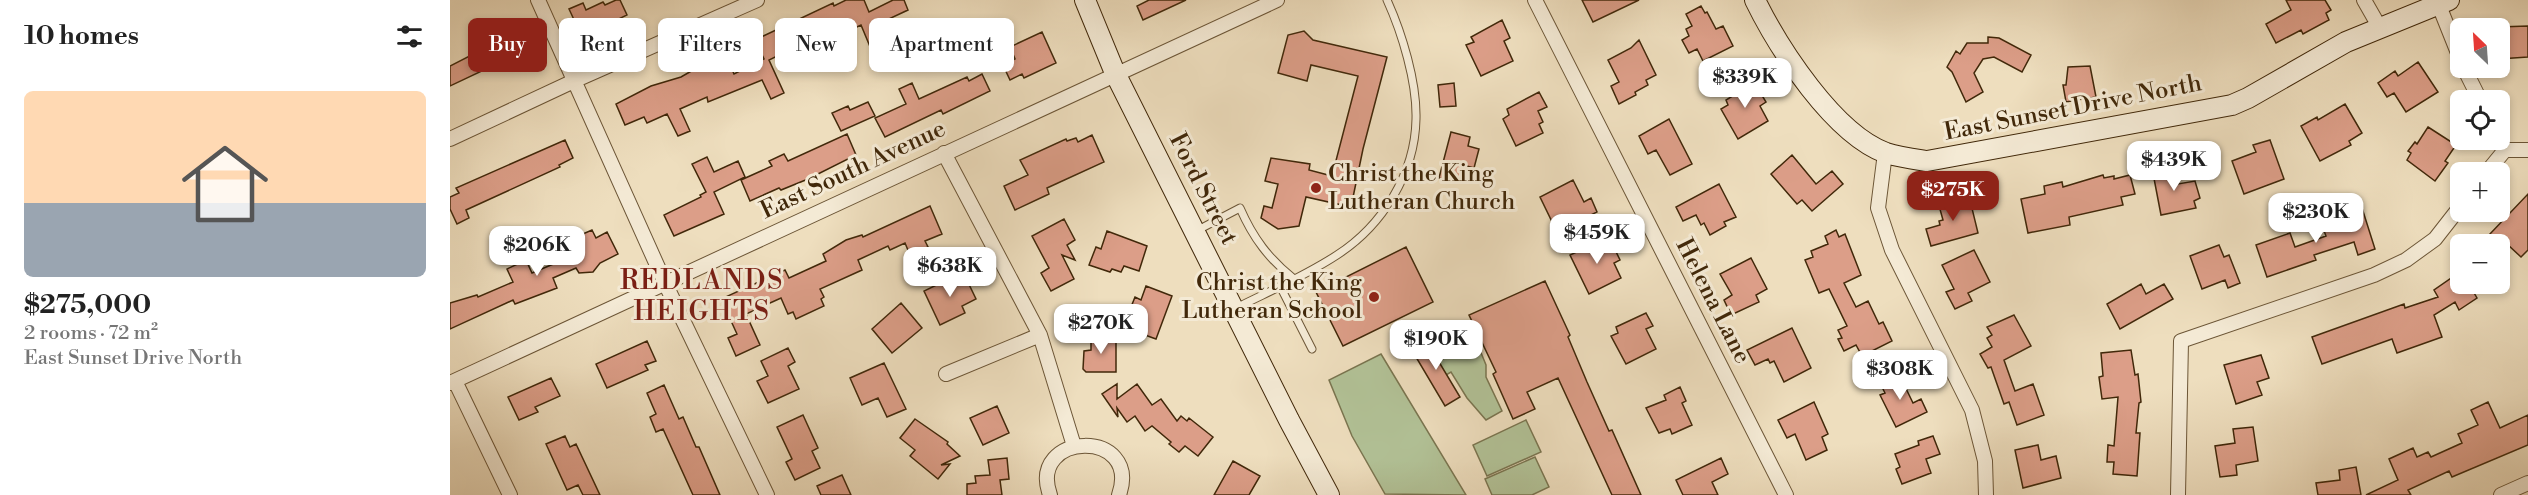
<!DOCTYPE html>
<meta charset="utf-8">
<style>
:root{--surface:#fff;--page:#f2f2f2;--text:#222;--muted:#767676;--line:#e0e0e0;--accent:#8f2418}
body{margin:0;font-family:"Libre Bodoni",serif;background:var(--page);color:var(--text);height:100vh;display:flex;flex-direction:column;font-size:22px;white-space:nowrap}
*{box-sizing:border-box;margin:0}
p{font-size:20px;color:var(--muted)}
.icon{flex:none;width:33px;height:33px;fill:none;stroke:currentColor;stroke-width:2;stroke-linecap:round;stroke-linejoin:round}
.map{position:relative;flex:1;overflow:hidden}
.side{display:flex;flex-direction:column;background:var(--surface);width:450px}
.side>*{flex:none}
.guide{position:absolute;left:18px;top:18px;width:570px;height:54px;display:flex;gap:12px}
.needle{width:39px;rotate:335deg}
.tools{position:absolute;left:2000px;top:18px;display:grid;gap:12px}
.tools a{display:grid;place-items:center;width:60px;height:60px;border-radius:9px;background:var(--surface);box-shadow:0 3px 9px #0003;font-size:30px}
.price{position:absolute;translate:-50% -51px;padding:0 14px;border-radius:12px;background:#fff;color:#222;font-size:20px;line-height:39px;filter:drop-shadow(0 2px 3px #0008)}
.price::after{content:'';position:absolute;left:50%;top:36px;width:18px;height:14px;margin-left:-9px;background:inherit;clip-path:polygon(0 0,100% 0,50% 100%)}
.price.on{background:var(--accent);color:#fff}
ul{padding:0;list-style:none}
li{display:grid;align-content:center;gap:12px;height:318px;padding:0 24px}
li+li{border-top:2px solid var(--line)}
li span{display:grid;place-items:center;height:186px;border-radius:9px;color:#555}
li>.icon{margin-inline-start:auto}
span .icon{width:108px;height:108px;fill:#fffc;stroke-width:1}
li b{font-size:26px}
h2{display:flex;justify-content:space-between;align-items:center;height:72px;padding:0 24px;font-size:26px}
.pill{padding:0 21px;border-radius:9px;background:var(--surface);box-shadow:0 3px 9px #0003;font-size:21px;line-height:54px}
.pill.on{background:var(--accent);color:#fff}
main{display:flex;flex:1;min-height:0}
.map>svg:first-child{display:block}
</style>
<main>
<section class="side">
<h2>10 homes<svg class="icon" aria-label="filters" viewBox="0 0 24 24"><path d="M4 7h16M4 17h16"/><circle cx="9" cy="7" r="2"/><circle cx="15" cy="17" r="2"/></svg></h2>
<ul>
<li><span style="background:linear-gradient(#ffd9b3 60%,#9aa5b1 0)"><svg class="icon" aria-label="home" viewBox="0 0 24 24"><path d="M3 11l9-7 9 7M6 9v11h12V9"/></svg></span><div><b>$275,000</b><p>2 rooms · 72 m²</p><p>East Sunset Drive North</p></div></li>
</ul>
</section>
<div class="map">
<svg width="2078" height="495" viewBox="0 0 2078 495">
<rect width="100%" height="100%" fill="#eedebe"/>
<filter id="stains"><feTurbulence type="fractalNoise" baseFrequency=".00333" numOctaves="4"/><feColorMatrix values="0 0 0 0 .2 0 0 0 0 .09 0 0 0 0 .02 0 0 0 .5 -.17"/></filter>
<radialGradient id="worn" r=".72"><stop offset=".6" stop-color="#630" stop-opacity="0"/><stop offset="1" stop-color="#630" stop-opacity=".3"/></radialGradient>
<path fill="#b2c297" stroke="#7a7550" stroke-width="1.5" d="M1027,343L1036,365V377L1052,411L1036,420L1017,398L1001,372L996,375L988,361Z
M931,354L1016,495L935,494L902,436L879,380Z
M1076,420L1091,452L1037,476L1023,445Z
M1085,457L1099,487L1082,495H1042L1035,479Z"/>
<path fill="#dc9e88" stroke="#41280a" stroke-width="1.5" d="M166,0H170L177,15L132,37L119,9L133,3L136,10L153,2L155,5Z
M396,0H414L419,12L443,0H454L458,10L430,23L438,41L421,49L411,25L377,41L373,33L319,60L334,93L321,99L312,80L258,102L257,97L230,109L240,131L228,136L217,114L197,123L194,117L175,125L166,104L201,86L231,77L250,66L252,69L277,58L284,74L314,59L305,40L383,3L384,6Z
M699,0H736L693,20L687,6Z
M1132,0H1189L1143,22Z
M1836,0H1875L1881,10L1876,13L1879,20L1853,34L1851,30L1826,43L1816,24L1841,10Z
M1251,6L1255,13L1257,12L1266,29L1273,26L1283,46L1253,61L1247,49L1239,53L1232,40L1239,36L1236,29L1242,26L1236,14Z
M1052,20L1060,38L1054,41L1063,61L1031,76L1016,45L1024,42L1021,37Z
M59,22L73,54L58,61L57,59L0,86V66L49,41L44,29Z
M2078,26V57L2049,59V27Z
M854,31L863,40L937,57L913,149L901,207L856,197L849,226L828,229L811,218L814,206L822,208L828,184L815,181L821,158L860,164L859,170L882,176L908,76L861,65L857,81L828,73L838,35Z
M592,32L606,63L574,78L572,74L560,80L553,65L565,59L560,47Z
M1538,37L1549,38L1581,55L1572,72L1544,57L1533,59L1524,73L1533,92L1516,102L1502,72L1497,67L1506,51L1510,54L1517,43H1538Z
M1189,40L1206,75L1196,80L1198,85L1185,92L1186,95L1169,104L1161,86L1169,82L1158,60L1181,48Z
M1968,62L1988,92L1956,112L1944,93L1937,97L1928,83L1945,71L1948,76Z
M1640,66L1646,97L1616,102L1613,85H1616L1618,67Z
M532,74L540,91L493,114L491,110L435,137L425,118L456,104L449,89L462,83L469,99L517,77L519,81Z
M1301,77L1316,102L1310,106L1318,121L1288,139L1271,109L1278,105L1276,100L1289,92L1285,86Z
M1004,83L1006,106L990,107L988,85Z
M1089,92L1097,107L1088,111L1093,122L1089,124L1093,133L1066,146L1053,119L1059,115L1057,109Z
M418,102L425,116L391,131L382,113L398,106L400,110Z
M1895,104L1912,133L1899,141L1901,145L1870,161L1851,126L1867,117L1868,120Z
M1219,119L1242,164L1220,175L1206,150L1198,154L1189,136Z
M1978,127L2006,145L1995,161L1998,163L1985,181L1957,160L1961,153L1958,151L1965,142L1967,144Z
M1001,132L1020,137L1018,146L1029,149L1024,168L1013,165L1009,183L989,178Z
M397,134L406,155L358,179L331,190L329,188L300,201L291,180L322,166L319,161L334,154L338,161Z
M642,135L654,162L597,188L599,194L565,210L554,186L578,175L570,160L616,139L617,141L626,138L628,142Z
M115,140L123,158L109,165L110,167L16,210L19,218L7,224L0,209V197L9,193L6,188Z
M1820,140L1834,179L1794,194L1782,161L1806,152L1803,145Z
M1342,155L1366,184L1382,171L1393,184L1362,211L1352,200L1347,204L1321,174Z
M257,157L264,172L288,161L295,177L264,192L274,214L224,236L214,215L251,197L250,195L256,192L242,164Z
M1719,165L1721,177L1725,176L1728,184L1745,181L1750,198L1744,201L1746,208L1711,215L1702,168Z
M1653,175L1654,178L1664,176V179L1680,175L1685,194L1671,197L1673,205L1619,217L1620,225L1578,233L1571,199L1595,194L1594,186L1612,182L1613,187Z
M1123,180L1134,202L1141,198L1147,212L1107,232L1090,197Z
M1269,184L1286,217L1274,222L1276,226L1260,235L1254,223L1251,225L1246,215L1233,221L1226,207Z
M2078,194V250L2071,257L2057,244L2052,249L2039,235Z
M1507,197L1509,202L1520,200L1528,233L1481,246L1476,229L1490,225L1489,221L1493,220L1488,202Z
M480,206L492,234L475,241L478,247L460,255L455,243L440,250L438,246L408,260L412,270L370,289L374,297L371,299L374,306L346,319L343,312L338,314L331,298L296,314L310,345L286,356L278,338L287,334L271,299L335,270L339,278L376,261L373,254L396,240L412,235L413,237Z
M1912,208L1925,249L1908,255L1904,242L1864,255L1866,260L1817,277L1806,245L1840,233L1845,247L1876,236L1871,223Z
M614,219L625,240L617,245L625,260L612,255L624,279L601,291L591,273L599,268L582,236Z
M142,230L146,238L157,232L168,254L150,263L143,272L129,273L126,268L103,278L107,288L65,304L63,300L0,329V303L27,295L28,297L63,282L57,269L76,260L82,273L108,262L107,260L118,254L112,243Z
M1386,230L1389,237L1395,234L1411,275L1394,283L1406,307L1418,301L1429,324L1433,322L1442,341L1412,356L1406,345L1394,351L1388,339L1392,338L1388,330L1397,326L1379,289L1369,293L1355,260L1363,257L1361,251L1378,244L1375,236Z
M657,231L697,246L689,271L674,266L671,272L662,269L660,272L639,265L646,247L651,249Z
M1159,237L1170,260L1164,263L1171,278L1139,294L1120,255Z
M1769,245L1774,257L1779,255L1790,283L1778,288L1775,280L1752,289L1740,256Z
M956,247L983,302L893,346L866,292Z
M1524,250L1540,282L1518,293L1522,301L1505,309L1496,292L1504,289L1492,265Z
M1301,258L1317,289L1306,295L1309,302L1281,315L1274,300L1282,295L1270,274Z
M513,272L526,299L512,306L515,313L490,325L474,291Z
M2010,272V284H2035L2023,291L2027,298L2009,310L2005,302L1984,315L1992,337L1947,353L1942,339L1872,364L1862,337L1954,304L1955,308L1988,297L1984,290Z
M1095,281L1120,335L1118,337L1137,382L1159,431L1162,430L1191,495H1162L1108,378L1077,392L1085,409L1063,419L1043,374L1046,372L1019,315Z
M1691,284L1696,294L1714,284L1723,299L1670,329L1657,304Z
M696,286L722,296L706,339L670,326L677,306L681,307L685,297L691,300Z
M451,303L472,328L442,353L422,329Z
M1196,313L1203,326L1196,329L1206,349L1176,364L1161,336L1168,333L1166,327Z
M1564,315L1581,346L1554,360L1565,391L1583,384L1594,415L1567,425L1559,402L1554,404L1541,367L1538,368L1530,354L1542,347L1537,338L1542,335L1537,327Z
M1342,328L1361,368L1334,382L1324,361L1320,363L1318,359L1305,365L1297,350Z
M641,335H666V372H636L633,369L634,351L641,350Z
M987,337L996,351L986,357L1010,397L995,406L963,352Z
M197,341L206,361L195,365L198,370L157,388L146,364Z
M338,348L345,362L338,366L349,389L318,403L307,381L318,376L311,361Z
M1681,350L1685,375L1688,374L1691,402L1689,403L1686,433H1690L1687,476L1663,474L1664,462H1657L1658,445L1664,446L1668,397L1652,399L1649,377L1653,376L1651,353Z
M1811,355L1819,378L1807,382L1812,395L1786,404L1774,365Z
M434,363L456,409L437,417L428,398L412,405L400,378Z
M1448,372L1463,403L1471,399L1477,412L1446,427L1430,395L1435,393L1429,381Z
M101,378L110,396L85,407L88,412L69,420L58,397Z
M667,384V399L687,384L702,405L711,399L727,421L731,416L737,421L739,418L763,437L748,456L735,446L729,452L719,444L721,442L702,426L695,431L685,416L677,422L667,408L668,417L652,394Z
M214,385L229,419L233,417L246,447H249L270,495H243L213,429L206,432L200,417L206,414L197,393Z
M1230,387L1236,401L1232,403L1242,425L1222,434L1220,429L1209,433L1196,408L1216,400L1214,395Z
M1364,402L1378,434L1372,437L1377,450L1356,460L1345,434L1337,438L1328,420Z
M2038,402L2050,428L2078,415V445L2002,477L1999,471L1958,490L1961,495H1916L1948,480L1939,459L1963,448L1967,457L1978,452L1981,457L2012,443L2008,434L2028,425L2021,410Z
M547,406L559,433L533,445L520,418Z
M353,415L368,448L362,451L370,468L345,480L336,462L342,459L327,427Z
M465,419L498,442L497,444L510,456L491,465L500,464L488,479L460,456L465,450L450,438Z
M1803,427L1808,461L1786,465L1787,475L1770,477L1765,446L1785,443L1783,429Z
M115,436L120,447L126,444L150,495H133L128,485L117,490L96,444Z
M1483,436L1490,454L1476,459L1481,473L1452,484L1446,469L1450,467L1445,454L1469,445L1468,441Z
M1588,445L1591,460L1606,456L1611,478L1573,488L1565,450Z
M557,458L559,479L550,480L552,495H517V484L526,483L525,476L540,475L538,460Z
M1271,458L1278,474L1262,482L1268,495H1233L1226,480Z
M783,461L810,476L799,495H764Z
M1906,467L1911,495H1868L1866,483L1890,480L1889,470Z
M392,475L401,495H371L367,486Z"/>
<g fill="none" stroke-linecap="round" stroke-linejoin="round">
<g stroke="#6c5637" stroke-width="9">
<path id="lane" d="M746,231L790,208C803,238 819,259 844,279
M830,286L862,349
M786,308C820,291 855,276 887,255C932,226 965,174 966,119C967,82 952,33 937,0"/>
</g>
<g stroke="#6c5637" stroke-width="16">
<path id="street" d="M88,0L215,283L317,495
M1085,0L1336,495
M1914,0L1930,28
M1988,3L2010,58
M2014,68L2030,100
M0,139L126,80L307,0
M494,153L590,335L624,446
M1435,153L1428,208L1442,250L1522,410L1535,461L1536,495
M2037,172L2055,150H2078
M496,374L590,335
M5,381L60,495
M0,383L827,0
M600,495C577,431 692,428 669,495
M1728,495L1731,341L1924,275L1956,260L1985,239L2010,207
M2051,495L2078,483"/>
</g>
<g stroke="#41280a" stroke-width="22">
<path id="secondary" d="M635,0L665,73L839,420L879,495
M1305,0C1329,49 1384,134 1436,153C1449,157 1464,159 1477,161L1782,105L1798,98L1896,42L1999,0"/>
</g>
<use href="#lane" stroke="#f4ead5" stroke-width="7"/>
<use href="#street" stroke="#f4ead5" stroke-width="14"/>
<use href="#secondary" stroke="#f4ead5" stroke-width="20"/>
</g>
<g fill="#8f2418" stroke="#f4ead5" stroke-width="2">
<circle cx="866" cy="188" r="6"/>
<circle cx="924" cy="297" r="6"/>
</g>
<g text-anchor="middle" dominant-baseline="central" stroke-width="6" stroke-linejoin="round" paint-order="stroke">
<g font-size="24" fill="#41280a" stroke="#f4ead5">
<text transform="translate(1623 108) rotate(-11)">East Sunset Drive North</text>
<text transform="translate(403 170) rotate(-25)">East South Avenue</text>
<text transform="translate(753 189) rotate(63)">Ford Street</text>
<text transform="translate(1263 301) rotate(63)">Helena Lane</text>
</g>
<g font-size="24" fill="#41280a" stroke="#f4ead5" text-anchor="start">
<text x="878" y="174">Christ the King<tspan x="878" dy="28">Lutheran Church</tspan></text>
<text x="912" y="283" text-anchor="end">Christ the King<tspan x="912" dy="28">Lutheran School</tspan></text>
</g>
<g font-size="27" letter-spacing="1.5" fill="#7a1f14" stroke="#f4ead5">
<text x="252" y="281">REDLANDS<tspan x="252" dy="31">HEIGHTS</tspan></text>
</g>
</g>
<rect width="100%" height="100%" filter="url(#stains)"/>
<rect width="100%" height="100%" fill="url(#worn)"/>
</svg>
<div class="tools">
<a><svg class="needle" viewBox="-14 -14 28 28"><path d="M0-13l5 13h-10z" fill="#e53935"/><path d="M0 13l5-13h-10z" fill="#767676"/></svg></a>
<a><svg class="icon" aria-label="locate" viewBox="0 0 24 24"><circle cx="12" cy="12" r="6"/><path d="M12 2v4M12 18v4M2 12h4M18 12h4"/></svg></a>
<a>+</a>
<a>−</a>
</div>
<b class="price" style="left:1295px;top:109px">$339K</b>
<b class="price" style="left:1724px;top:192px">$439K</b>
<b class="price on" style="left:1503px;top:222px">$275K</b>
<b class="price" style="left:1866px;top:244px">$230K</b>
<b class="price" style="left:1147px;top:265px">$459K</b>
<b class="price" style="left:87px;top:277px">$206K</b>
<b class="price" style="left:500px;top:298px">$638K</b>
<b class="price" style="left:651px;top:355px">$270K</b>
<b class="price" style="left:986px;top:371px">$190K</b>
<b class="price" style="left:1450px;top:401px">$308K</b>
<div class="guide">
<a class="pill on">Buy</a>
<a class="pill">Rent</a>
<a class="pill">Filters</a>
<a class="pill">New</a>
<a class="pill">Apartment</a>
</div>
</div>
</main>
